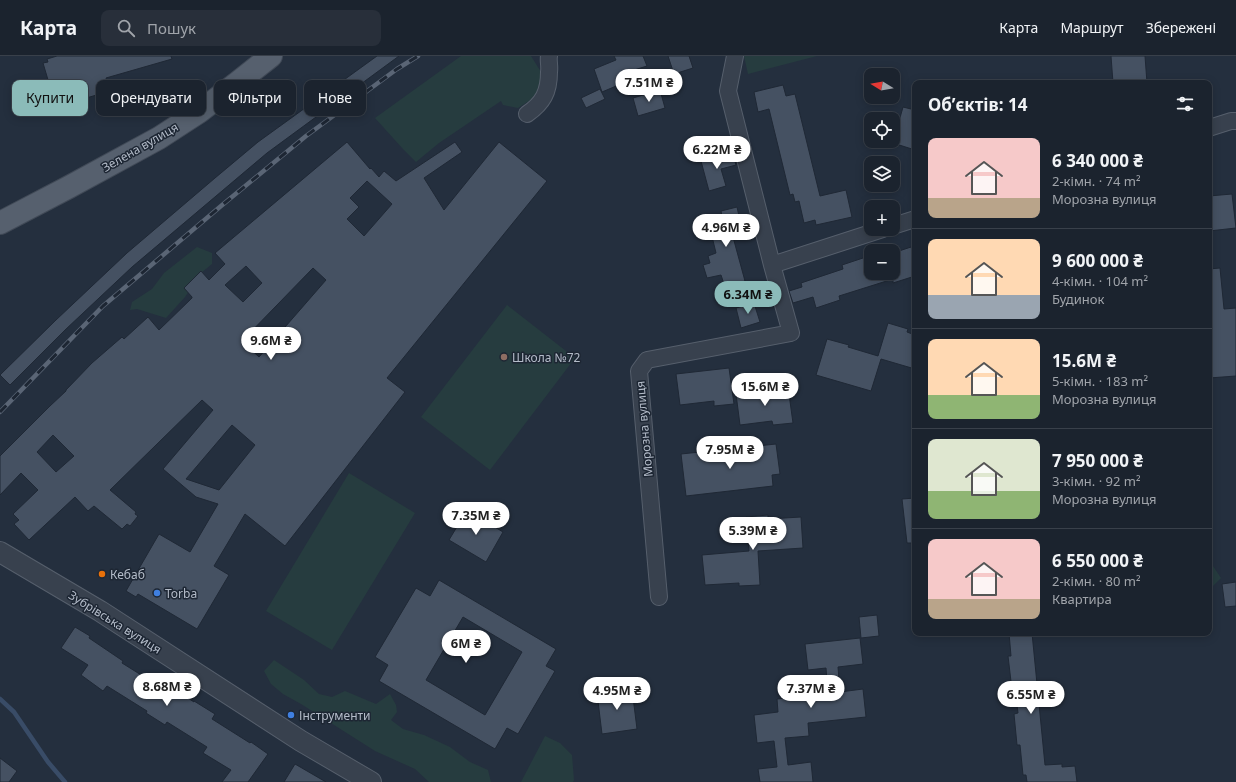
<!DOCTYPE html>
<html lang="uk">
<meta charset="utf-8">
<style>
:root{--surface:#1b232e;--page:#282f3a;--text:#f1f3f6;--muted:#a0a4aa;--line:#39404a;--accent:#8bbbb9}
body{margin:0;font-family:"Noto Sans",sans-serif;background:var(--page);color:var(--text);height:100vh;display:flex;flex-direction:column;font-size:15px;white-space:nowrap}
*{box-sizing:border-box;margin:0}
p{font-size:13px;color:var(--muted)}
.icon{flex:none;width:22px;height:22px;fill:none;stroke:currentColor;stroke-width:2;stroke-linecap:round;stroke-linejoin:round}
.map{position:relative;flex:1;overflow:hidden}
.details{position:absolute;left:912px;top:24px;width:300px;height:556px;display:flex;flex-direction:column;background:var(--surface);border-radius:8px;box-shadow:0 2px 10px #0003,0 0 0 1px var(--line)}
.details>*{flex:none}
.top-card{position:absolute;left:12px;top:24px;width:380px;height:36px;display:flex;gap:8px}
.needle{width:26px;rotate:281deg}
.fabs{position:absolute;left:864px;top:12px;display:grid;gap:8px}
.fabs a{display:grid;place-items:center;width:36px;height:36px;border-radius:8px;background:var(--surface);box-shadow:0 2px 10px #0003,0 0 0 1px var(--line);font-size:20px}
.price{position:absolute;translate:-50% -34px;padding:0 9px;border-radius:14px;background:#fff;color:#222;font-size:13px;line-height:26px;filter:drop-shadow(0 1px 2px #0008)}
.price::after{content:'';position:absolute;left:50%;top:24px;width:12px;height:9px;margin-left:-6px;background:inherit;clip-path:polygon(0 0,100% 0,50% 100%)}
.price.active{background:var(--accent);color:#111}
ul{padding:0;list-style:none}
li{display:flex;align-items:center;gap:12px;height:100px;padding:0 16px}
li+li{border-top:1px solid var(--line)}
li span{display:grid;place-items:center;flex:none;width:112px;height:80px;border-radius:8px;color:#555}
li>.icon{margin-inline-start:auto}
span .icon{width:48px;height:48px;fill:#fffc;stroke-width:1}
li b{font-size:17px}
h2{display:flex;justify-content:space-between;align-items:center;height:48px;padding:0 16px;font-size:17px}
.chip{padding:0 14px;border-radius:8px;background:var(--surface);box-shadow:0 2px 10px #0003,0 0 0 1px var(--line);font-size:14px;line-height:36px}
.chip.active{background:var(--accent);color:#111}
header{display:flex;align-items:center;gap:24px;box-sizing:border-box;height:56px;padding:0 20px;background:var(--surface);border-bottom:1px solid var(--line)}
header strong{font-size:19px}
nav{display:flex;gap:22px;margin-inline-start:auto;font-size:14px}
.search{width:280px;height:36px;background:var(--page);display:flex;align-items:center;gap:10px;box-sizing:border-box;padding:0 14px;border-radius:8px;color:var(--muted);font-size:15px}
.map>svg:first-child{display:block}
</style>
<header>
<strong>Карта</strong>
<div class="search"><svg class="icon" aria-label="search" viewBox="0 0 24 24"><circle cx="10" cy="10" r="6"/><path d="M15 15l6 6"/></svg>Пошук</div>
<nav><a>Карта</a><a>Маршрут</a><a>Збережені</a></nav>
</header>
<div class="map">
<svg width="1236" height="726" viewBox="0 0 1236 726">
<rect width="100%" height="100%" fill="#242f3e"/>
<path fill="#263c3f" d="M461,0H531L541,16L540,31L532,43L518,52L503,49L501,45L439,87L416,106L403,93L375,62Z
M744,0H817L748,18Z
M197,191L212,197V208L201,217L185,241L166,262L137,253L130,254L132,246L152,233L164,217Z
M507,249L575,302L490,414L421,361Z
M349,417L415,457L332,594L266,555Z
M1209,504L1221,522L1211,532L1209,531Z
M274,604L304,624L319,638L332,641L345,635L376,648L390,638L396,649L397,656L391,664L403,673L424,679L450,691L470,706L488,714L491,726H429L415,713L375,695L301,648L283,638L271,628L264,615Z
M545,680L560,687L572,699L574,724L573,726H521Z"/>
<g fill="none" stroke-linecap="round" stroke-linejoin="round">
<path stroke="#394c67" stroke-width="4.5" d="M0,643L14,656L48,706L65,726"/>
</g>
<path fill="#455162" stroke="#1f2835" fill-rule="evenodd" d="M57,0H171L172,3L106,22L110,35L56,51L43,7L48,6L47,3Z
M377,0H399L267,97L132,211L65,274L10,329L0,319L56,264L127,197L215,122L258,86Z
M614,0H643L647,10L618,19L621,28L602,36L594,13L616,4Z
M668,0H689L693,12L674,18Z
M1111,0H1145L1147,27H1113Z
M783,29L786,40L795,38L820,140L846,134L852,161L816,169L815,164L804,167L799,145L795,146L793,138L790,139L769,53L758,56L754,36Z
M600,33L605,43L586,52L581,42Z
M660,34L665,52L638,60L633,42Z
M903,51L915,54V94L893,87Z
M347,86L370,113L371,112L379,121L384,115L396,125L455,86L462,96L424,122L444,154L499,86L547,125L387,322L405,336L285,490L245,458L214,510L229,519L197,573L138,538L136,541L126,535L159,478L190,496L218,448L196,441L163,413L213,354L202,344L110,434L136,456L135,458L138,460L130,470L127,468L122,473L94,450L88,455L75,441L29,484L14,468L19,464L13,458L38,434L21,417L0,439V400L50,350L66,335V334L92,307L122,281L124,283L148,261L159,274L192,242V241L184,232L201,215L209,224L225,208L215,197ZM367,125L392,148L364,180L347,163L359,151L350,142ZM246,210L262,227L243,246L225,229ZM313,212L326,224L259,301L242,285ZM232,369L255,389L219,434L186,423ZM53,379L74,400L56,416L37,396Z
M732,96L736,109L721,113L726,130L709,135L701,105Z
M1232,138L1236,172L1209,175V140Z
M737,151L743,178L733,181L745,225L725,231L721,219L707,222L703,209L710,207L708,200L716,197L708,164L722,160L721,155Z
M911,191L915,204V220L893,227V223L839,240L840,244L816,252L813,241L793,247L789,235L802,231L801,227L843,213L842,209L866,201L871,217H893V197Z
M1220,212L1224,253L1236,252V320L1209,322V213Z
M754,247L760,266L741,272L736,252Z
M888,267L908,273L907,276L915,279V313L881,303L871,335L816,319L827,283L849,289L848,291L878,300Z
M729,312L734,348L714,350V345L680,349L676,318Z
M788,331L793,367L773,369L772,365L740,369L736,338Z
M776,388L780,418L772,419L773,430L686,440L681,398Z
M915,442V487H907L902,443Z
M467,454L503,476L486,506L449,484Z
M768,459V463L801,461L803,492L758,495L760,529L739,530V527L705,529L702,499L749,495L746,461Z
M439,524L556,593L546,610L555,615L518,678L507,672L495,693L379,625L388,609L375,601L416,532L430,540ZM463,561L522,596L485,659L426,624Z
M1236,526V550L1225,551L1222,528Z
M877,559L879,580L861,582L859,561Z
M75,571L90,580L89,582L123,605L122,607L162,632L165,627L194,646V645L215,658L212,663L250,687L251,686L268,698L248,726H222L231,714L203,697L207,691L167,666L165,669L146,657L147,655L107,630L103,635L81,619L88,609L61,592Z
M1009,577H1032L1045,709L1062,708V711L1075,710L1077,726H1027L1026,719H1023L1020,689H1017L1014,658L1018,657L1015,633L1012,634L1008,600H1011Z
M860,582L863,608L838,611L840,636L863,633L866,661L808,667L809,680L785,682L788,709L811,706L813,726H760L758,713L777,711L774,685L757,687L754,659L778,656L777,643L828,638L826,612L808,614L805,588Z
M632,633L637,673L602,678L597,637Z
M0,702L17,715L9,726H0Z
M295,708L326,726H284Z"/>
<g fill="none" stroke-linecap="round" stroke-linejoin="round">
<g stroke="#565f6c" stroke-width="18">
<path id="minor" d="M527,58C543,47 549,36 549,16C550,10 548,5 549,0
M1209,72L1231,65H1236
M893,170L915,163
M772,209L883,173
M659,541L639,315L647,304L791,277L772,209L728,35L735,0"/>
</g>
<g stroke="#565f6c" stroke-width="22">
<path id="tertiary" d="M0,496L100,555L301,685L371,726"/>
</g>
<g stroke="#414a57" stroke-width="24">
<path id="primary" d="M0,167L69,131L159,82L199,56L237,27L271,0"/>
</g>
<use href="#minor" stroke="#38414e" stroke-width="16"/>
<use href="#tertiary" stroke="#38414e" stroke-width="20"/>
<use href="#primary" stroke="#56606e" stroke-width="22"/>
<g stroke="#5a6575" stroke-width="4.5">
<path id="rail" d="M0,356L103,250L221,150L306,80L397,13L418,0"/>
</g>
<use href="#rail" stroke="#1d2633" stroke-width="3" stroke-dasharray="9" stroke-linecap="butt"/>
</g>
<circle fill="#8d6e63" stroke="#1d2633" stroke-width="1.5" cx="504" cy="301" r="4"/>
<circle fill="#e8710a" stroke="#1d2633" stroke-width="1.5" cx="102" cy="518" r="4"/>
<g fill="#3f7fe0" stroke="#1d2633" stroke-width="1.5">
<circle cx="157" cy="537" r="4"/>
<circle cx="291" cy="659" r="4"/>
</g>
<g text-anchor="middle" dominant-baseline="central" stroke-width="3" stroke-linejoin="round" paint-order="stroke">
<g font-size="12" fill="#b4bcc9" stroke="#1d2633">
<text transform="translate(140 91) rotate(-30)">Зелена вулиця</text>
<text transform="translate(644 373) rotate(-95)">Морозна вулиця</text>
<text transform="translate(115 566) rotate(32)">Зубрівська вулиця</text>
</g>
<g font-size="12" fill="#b4bcc9" stroke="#1d2633" text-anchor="start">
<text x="512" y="301">Школа №72</text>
<text x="110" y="518">Кебаб</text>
<text x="165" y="537">Torba</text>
<text x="299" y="659">Інструменти</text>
</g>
</g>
</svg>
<div class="fabs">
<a><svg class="needle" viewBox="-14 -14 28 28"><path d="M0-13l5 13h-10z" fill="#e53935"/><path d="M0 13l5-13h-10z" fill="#a0a4aa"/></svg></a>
<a><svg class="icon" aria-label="locate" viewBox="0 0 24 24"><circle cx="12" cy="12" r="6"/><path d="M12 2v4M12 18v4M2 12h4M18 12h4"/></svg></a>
<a><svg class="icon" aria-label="layers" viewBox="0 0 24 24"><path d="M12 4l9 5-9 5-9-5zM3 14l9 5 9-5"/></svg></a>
<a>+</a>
<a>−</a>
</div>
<b class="price" style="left:649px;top:47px">7.51M ₴</b>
<b class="price" style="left:717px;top:114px">6.22M ₴</b>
<b class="price" style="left:726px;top:192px">4.96M ₴</b>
<b class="price active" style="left:748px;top:259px">6.34M ₴</b>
<b class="price" style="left:271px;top:305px">9.6M ₴</b>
<b class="price" style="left:765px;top:351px">15.6M ₴</b>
<b class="price" style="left:730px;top:414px">7.95M ₴</b>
<b class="price" style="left:476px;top:480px">7.35M ₴</b>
<b class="price" style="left:753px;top:495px">5.39M ₴</b>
<b class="price" style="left:466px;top:608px">6M ₴</b>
<b class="price" style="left:167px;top:651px">8.68M ₴</b>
<b class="price" style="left:811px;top:653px">7.37M ₴</b>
<b class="price" style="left:617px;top:655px">4.95M ₴</b>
<b class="price" style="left:1031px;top:659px">6.55M ₴</b>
<div class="top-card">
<a class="chip active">Купити</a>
<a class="chip">Орендувати</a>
<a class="chip">Фільтри</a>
<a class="chip">Нове</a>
</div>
<section class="details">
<h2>Об’єктів: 14<svg class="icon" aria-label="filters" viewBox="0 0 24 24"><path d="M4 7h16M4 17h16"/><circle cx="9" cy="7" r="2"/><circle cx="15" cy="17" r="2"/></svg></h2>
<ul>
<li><span style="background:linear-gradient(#f6c9c9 75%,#b9a48a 0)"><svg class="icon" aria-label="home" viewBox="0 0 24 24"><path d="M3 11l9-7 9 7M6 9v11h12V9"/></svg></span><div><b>6 340 000 ₴</b><p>2-кімн. · 74 m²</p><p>Морозна вулиця</p></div></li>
<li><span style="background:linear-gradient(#ffd9b3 70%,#9aa5b1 0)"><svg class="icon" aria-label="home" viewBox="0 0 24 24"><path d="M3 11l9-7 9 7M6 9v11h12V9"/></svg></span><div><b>9 600 000 ₴</b><p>4-кімн. · 104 m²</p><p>Будинок</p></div></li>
<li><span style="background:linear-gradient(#ffd9b3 70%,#8fb573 0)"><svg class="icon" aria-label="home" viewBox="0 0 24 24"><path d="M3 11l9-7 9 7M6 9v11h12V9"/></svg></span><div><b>15.6M ₴</b><p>5-кімн. · 183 m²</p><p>Морозна вулиця</p></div></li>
<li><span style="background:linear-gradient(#dfe7d0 65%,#8fb573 0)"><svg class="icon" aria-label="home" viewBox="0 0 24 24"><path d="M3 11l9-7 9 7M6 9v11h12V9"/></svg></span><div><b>7 950 000 ₴</b><p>3-кімн. · 92 m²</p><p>Морозна вулиця</p></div></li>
<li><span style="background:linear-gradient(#f6c9c9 75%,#b9a48a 0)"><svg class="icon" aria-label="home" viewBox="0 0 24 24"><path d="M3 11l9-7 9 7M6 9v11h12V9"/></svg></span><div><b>6 550 000 ₴</b><p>2-кімн. · 80 m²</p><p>Квартира</p></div></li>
</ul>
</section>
</div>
